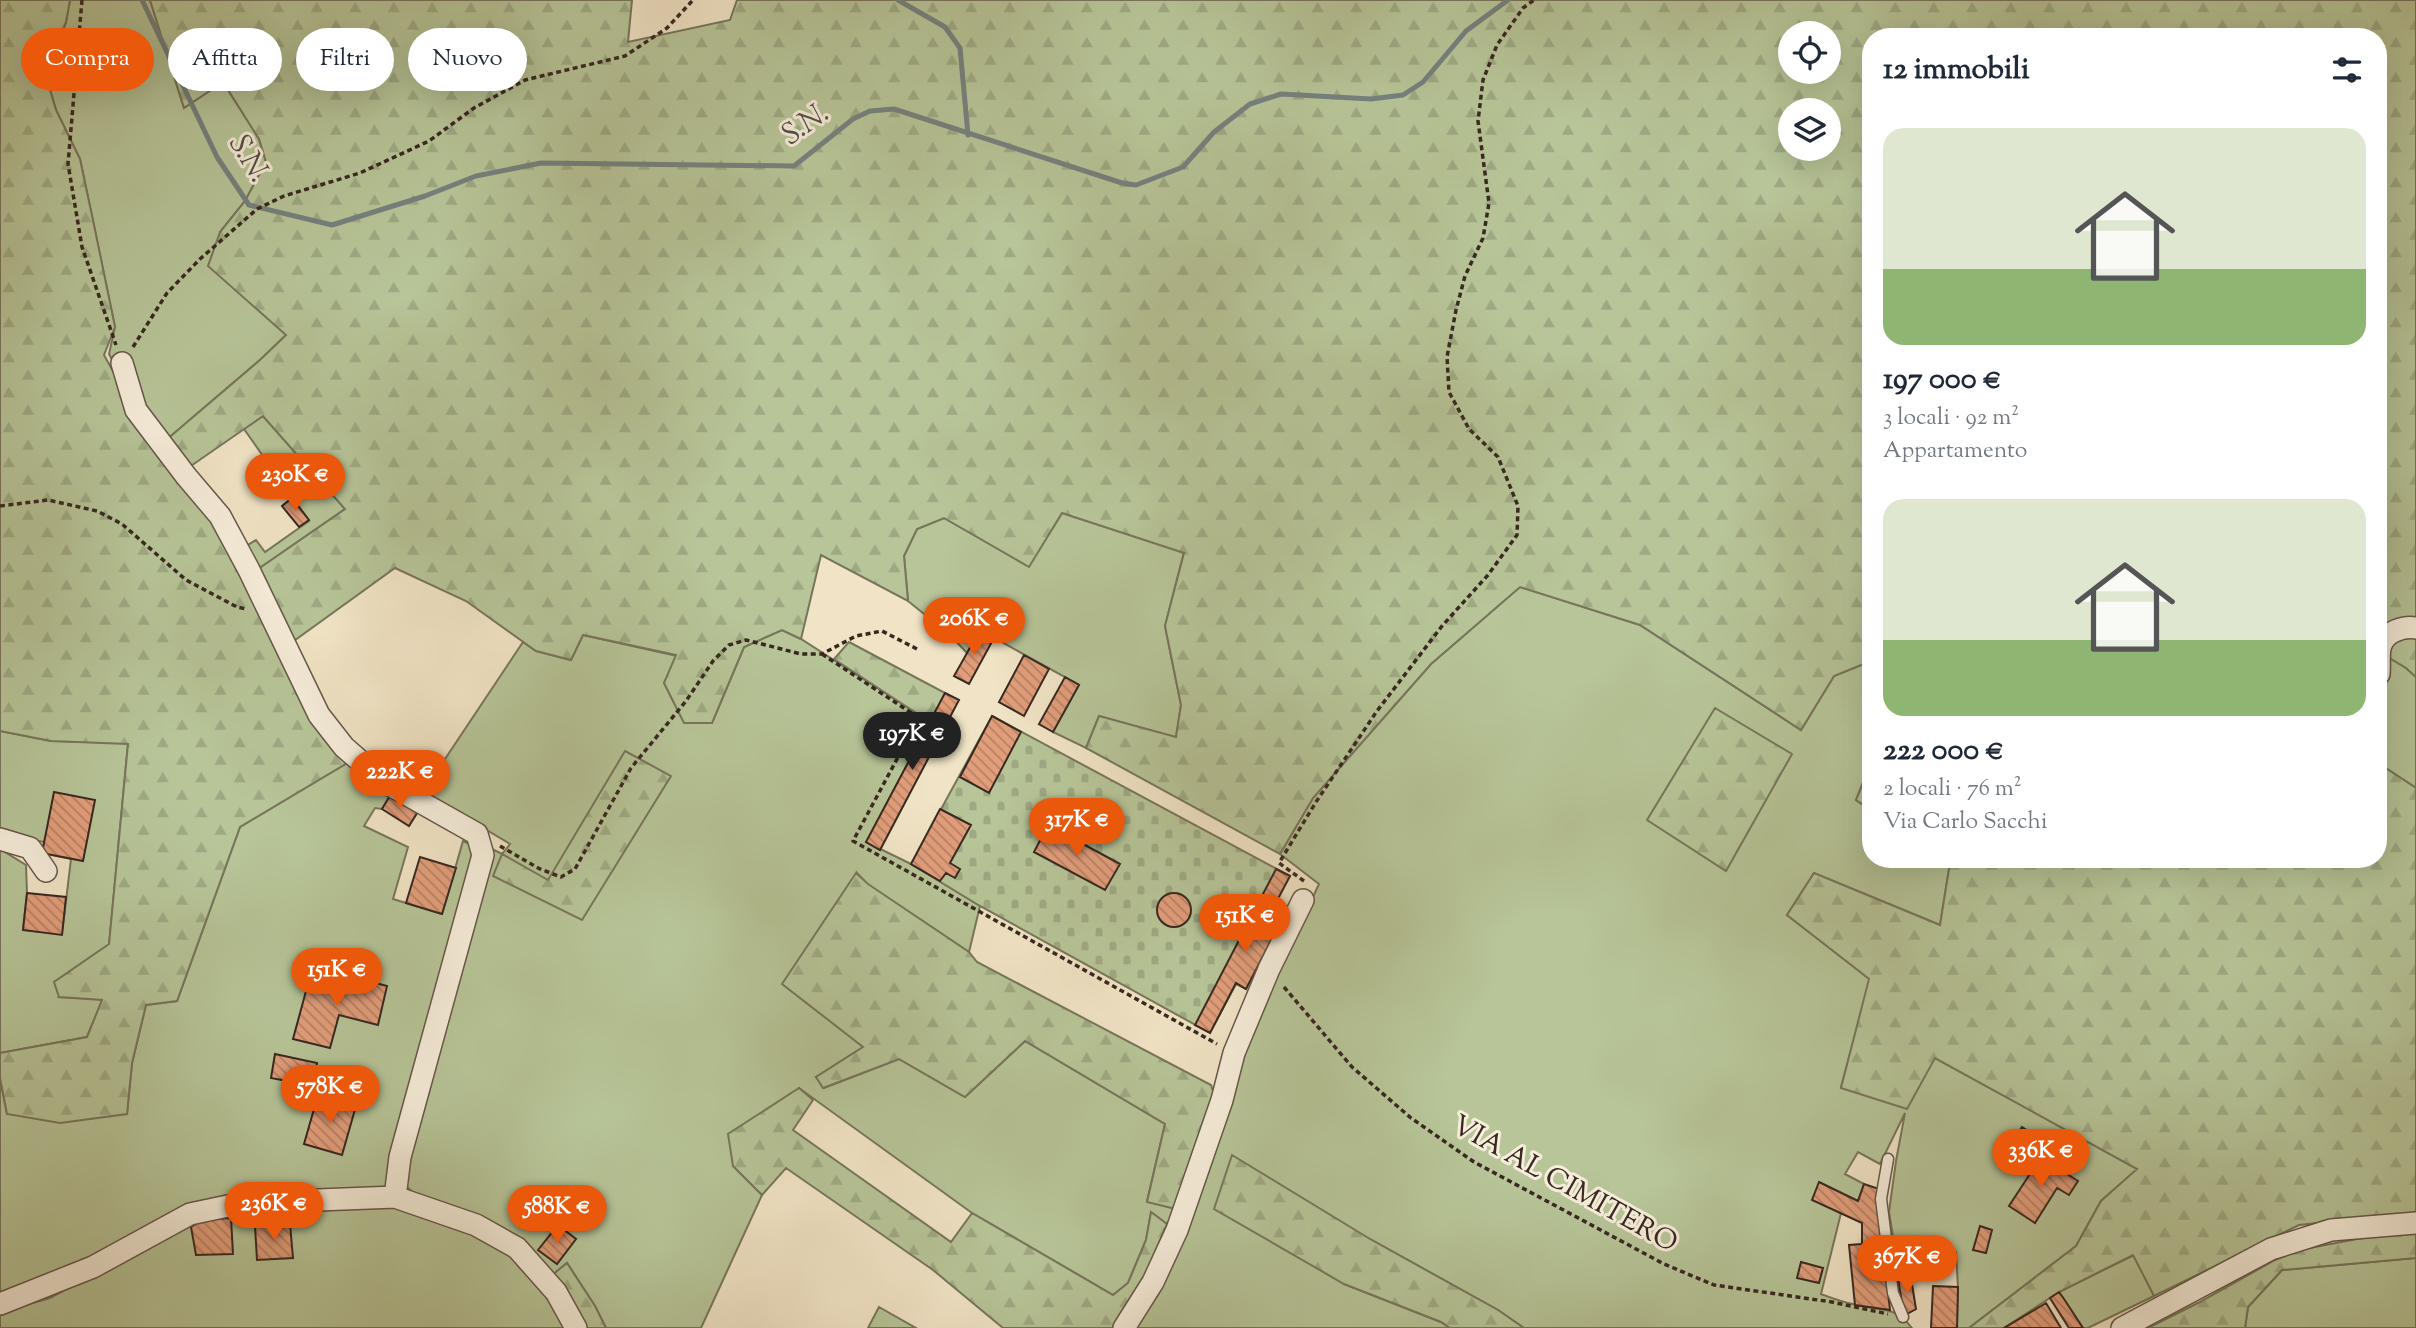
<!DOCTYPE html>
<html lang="it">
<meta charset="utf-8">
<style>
:root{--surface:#fff;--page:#f2f2f3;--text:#1f2937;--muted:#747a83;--accent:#ea580c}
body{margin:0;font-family:"Sorts Mill Goudy",serif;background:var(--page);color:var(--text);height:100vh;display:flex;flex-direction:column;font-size:26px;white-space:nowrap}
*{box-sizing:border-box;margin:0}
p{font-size:23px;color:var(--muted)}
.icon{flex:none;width:38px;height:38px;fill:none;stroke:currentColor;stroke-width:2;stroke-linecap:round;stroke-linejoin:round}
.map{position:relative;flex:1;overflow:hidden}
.side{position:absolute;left:1862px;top:28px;width:525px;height:840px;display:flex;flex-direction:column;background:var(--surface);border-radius:28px;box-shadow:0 7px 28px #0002}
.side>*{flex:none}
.top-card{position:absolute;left:21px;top:28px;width:665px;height:63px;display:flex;gap:14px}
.controls{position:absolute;left:1778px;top:21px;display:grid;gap:14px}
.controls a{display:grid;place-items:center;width:63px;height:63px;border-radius:50%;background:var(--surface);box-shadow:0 7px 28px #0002;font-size:35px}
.price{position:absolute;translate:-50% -60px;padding:0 16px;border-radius:24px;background:var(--accent);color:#fff;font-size:23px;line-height:46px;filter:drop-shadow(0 2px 4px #0008)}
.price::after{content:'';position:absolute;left:50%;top:42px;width:21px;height:16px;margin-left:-10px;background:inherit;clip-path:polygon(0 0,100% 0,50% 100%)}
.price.on{background:#222;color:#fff}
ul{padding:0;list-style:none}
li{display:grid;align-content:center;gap:14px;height:371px;padding:0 21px}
li span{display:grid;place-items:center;height:217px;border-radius:21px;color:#555}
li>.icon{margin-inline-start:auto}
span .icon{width:126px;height:126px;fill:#fffc;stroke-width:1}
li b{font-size:30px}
h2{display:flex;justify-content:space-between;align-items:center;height:84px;padding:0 21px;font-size:30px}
.chip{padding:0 24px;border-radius:32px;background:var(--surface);box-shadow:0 7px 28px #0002;font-size:24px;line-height:63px}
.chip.on{background:var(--accent);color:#fff}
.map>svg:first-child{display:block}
</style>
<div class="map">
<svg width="2416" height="1328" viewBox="0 0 2416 1328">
<defs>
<pattern id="forest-firs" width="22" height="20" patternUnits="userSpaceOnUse" patternTransform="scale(1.75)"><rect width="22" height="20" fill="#b7c598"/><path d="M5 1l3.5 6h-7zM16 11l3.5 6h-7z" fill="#9ea983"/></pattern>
<pattern id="cemetery-stones" width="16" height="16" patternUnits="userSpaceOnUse" patternTransform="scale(1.75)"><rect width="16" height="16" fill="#b7c598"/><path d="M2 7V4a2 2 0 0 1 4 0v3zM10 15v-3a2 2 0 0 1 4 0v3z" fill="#9ea983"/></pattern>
<pattern id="building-back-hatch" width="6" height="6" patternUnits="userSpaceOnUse" patternTransform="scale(1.75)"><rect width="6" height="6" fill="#e29e7b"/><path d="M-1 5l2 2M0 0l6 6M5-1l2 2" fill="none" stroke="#b88164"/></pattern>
</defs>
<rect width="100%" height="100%" fill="#f1e4c6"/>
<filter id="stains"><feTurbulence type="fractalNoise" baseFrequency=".00286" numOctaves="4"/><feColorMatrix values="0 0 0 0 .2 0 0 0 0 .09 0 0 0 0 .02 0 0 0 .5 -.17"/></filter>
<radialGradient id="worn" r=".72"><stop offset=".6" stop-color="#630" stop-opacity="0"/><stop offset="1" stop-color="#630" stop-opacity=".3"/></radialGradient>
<path fill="#b7c598" stroke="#77765c" stroke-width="2" d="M70,0H150L184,108L223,82L259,139L266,162L245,201L220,232L286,335L260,360L165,441L138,407L109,354L115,327L80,159L56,110L46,76L66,22Z
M263,416L345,509L254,572L243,548L256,540L265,552L309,521L244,429Z
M1062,513L1184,552L1165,626L1181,705L1176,738L1099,716L1086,748L1053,732L1079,685L980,630L967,653L950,635L908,601L904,556L917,529L944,518L1029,566Z
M1520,587L1640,625L1801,730L1834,676L1871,661V763L1856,800L1871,810V859H1944L1950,863L1940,925L1814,873L1787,915L1870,979L1841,1087L1935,1058L2138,1169L2101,1201L2076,1246L1969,1328H1957L1958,1288L1956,1252L1896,1255L1889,1212L1896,1161L1905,1113L1880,1164L1858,1152L1845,1174L1864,1184L1858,1201L1819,1183L1815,1200L1841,1213L1821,1294C1832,1298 1842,1302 1853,1304C1879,1311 1893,1304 1912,1328H1524L1498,1310L1370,1239L1344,1284L1441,1322L1450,1328H1133L1244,1046L1319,884L1280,854L1313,798L1431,664Z
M782,630L801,639L930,722L866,842L911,864L980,906L969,952L867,884L857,873L863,1047L816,1077L824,1088L899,1059L965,1097L1025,1041L1165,1124L1147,1201L1176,1209L1167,1224L1151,1212L1146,1240L1128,1283L1113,1295L972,1213L799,1088L733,1166L762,1195L701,1328H606L595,1306L567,1263L551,1276L419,1198L404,1184V1167L490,848L502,854L510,844L423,792L523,642L536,651L571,660L583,635L677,656L664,683L684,722L712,723L744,647Z
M2378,651L2406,668L2416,677V788L2381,765L2378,739Z
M0,731L51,741L128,743L109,945L59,997L103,999L87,1037L0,1053V849L26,865L27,893L23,930L62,934L71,859L42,853L44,842L0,833Z
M349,762L391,794L382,809L375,808L364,826L408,847L393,899L442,914L463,841L474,846L458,919L386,1193L245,1197L0,1300V1078L7,1114H127L132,1063L146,1005L177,1001L240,827Z
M397,1206L472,1229L527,1268L567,1328H0V1312L50,1298L188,1223L228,1214Z
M2134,1255L2154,1296L2088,1328H2083L2059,1292Z
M2416,1258V1328H2245L2248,1307L2282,1270Z
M879,1307L916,1328H868Z"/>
<path fill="url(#forest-firs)" stroke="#77765c" stroke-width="2" fill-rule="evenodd" d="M0,0H70L66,22L46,76L56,110L80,159L94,225L115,327L104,355L135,411L216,518L349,762L240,827L177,1001L146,1005L132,1063L127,1114L60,1123L7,1114L0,1078V1053L87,1037L102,1000L59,997L54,982L109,944L128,744L51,741L0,731Z
M150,0H632L628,42L730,20L737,0H2416V677L2406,668L2378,651V37H1871V661L1834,676L1801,730L1640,625L1520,587L1431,664L1313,798L1280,854L1086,748L1099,716L1176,737L1181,705L1165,626L1184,553L1062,513L1029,567L944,518L917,529L904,556L908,601L821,555L801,639L782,630L744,647L712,723H684L664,683L676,655L583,635L571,660L536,651L466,601L395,568L291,643L254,572L345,509L263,416L188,468L165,441L260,360L286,335L208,266L220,232L245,201L266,162L259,139L223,82L184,108ZM1790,33H1829V72H1790ZM1790,110H1829V149H1790Z
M849,642L945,693L930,722L834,659Z
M1715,708L1792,754L1726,871L1647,820Z
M2378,739L2381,765L2416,788V1213L2299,1225L2154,1296L2133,1255L2059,1292L2004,1328H1969L2076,1246L2101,1201L2137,1169L1935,1058L1907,1109L1841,1088L1869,979L1787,915L1814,873L1940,925L1950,863L1944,859H2378Z
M625,751L671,776L582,920L493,876L502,854L548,880Z
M1871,763V810L1856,800Z
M856,873L868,884L969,952L977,962L1211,1085L1214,1094L1176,1209L1147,1202L1165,1124L1025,1041L965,1097L899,1059L823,1088L816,1077L863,1047L782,984Z
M799,1088L813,1100L793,1130L951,1242L972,1213L1113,1295L1128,1283L1146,1240L1151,1212L1167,1224L1139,1289L1113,1328H1003L933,1270L786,1168L762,1195L733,1166L728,1134Z
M1232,1155L1370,1239L1498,1310L1524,1328H1450L1441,1322L1344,1284L1214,1209Z
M2416,1232V1258L2282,1270L2248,1307L2245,1328H2148L2198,1303L2275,1260L2299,1250L2378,1235Z
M567,1263L595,1306L606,1328H581L551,1276Z"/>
<path fill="url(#cemetery-stones)" stroke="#77765c" stroke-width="2" d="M992,716L1290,876L1262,928L1274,935L1246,989L1236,984L1210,1033L980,906L911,864Z"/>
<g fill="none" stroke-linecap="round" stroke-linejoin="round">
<path stroke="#75817f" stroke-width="5" d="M142,0L217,157L249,205L332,225L425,196L476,176L541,163L794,166L853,119L870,111L894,109L1122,183L1136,185L1183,167L1214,132L1250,104L1281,94L1371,99L1403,95L1423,82L1466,31L1508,0
M898,0L945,27L960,48L968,135"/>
</g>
<path fill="url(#building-back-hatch)" stroke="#372821" stroke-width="2" d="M292,498L309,520L299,527L282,506Z
M980,630L994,638L969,684L954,676Z
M1024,655L1049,669L1024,716L999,702Z
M1065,677L1079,685L1053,732L1039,724Z
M945,693L959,700L880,850L866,842Z
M992,716L1021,732L989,793L960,777Z
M54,792L95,800L83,861L42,853Z
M391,794L419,810L409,826L382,809Z
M940,809L971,825L950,863L960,869L955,878L946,873L940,881L911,864Z
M1048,825L1120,864L1105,890L1034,852Z
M420,857L456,868L442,914L406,903Z
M1276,869L1290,876L1262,929L1274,935L1246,989L1236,983L1210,1033L1195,1025Z
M1157 910a17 17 0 1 1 34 0a17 17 0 1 1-34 0Z
M27,893L66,897L62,935L23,930Z
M338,973L387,986L378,1025L339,1015L330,1048L293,1039L309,980L334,987Z
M275,1054L317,1063L313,1086L271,1078Z
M318,1095L356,1106L342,1155L304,1144Z
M2022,1127L2042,1140L2032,1156L2012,1143Z
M2041,1157L2078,1181L2069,1195L2057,1188L2035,1223L2009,1206Z
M1819,1182L1858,1201L1864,1184L1879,1189V1209L1890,1310L1855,1305L1849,1245L1862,1244V1223L1812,1200Z
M231,1218L233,1254L196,1255L191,1227L202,1220Z
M290,1224L293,1258L257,1260L255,1226Z
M558,1225L576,1239L557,1264L538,1250Z
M1980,1226L1992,1230L1986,1253L1973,1250Z
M1801,1262L1823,1268L1819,1283L1797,1278Z
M1911,1278L1916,1309L1907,1314L1903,1308L1898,1279Z
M1933,1286L1958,1287L1957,1328H1931Z
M2059,1292L2064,1299L2083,1328H2069L2050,1298Z
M2046,1303L2061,1328H2004Z"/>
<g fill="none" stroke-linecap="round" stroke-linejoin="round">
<g stroke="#66574a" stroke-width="13">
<path id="lane" d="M1888,1159L1881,1199L1893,1293L1903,1317"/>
</g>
<g stroke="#66574a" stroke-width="24">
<path id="street" d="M122,363L136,410L186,476L220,516L249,570L319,715L344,747L383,781L477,834L483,855L400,1157L395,1197L476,1225L517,1248L556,1292L576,1328
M2379,674C2380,666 2378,652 2381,645C2386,631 2404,626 2416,628
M0,839L30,848L46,871
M0,1304L93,1267L190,1214L242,1203L395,1197
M1124,1328L1153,1282L1177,1230L1222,1100L1234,1053L1269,969L1303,900
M2122,1328L2271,1249L2331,1230L2416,1223"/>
</g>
<path stroke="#372821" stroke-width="3.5" stroke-dasharray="5 3.5" stroke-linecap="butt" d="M82,0L68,164L82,247L116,345
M133,347L167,293L200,259L257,209L284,196L360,173L429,141L474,108L525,80L625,56L667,28L693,0
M0,506L48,500L97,511L122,524L186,580L237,607L246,609
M822,654L919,718L853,841L1217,1044
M500,846L540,869L561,877L575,869L631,768L686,701L713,661L729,645L746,640L801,654H822L856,636L882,631L917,649
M1304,881L1279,863L1316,802L1377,711L1442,626L1488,575L1517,535L1518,506L1498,457L1469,429L1449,392L1447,357L1456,310L1465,276L1483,238L1489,203L1478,121L1483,80L1497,45L1523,8L1534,0
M1284,987L1352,1067L1411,1118L1474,1162L1664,1264L1714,1285L1832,1302L1888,1314"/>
<use href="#lane" stroke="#f6edda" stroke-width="10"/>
<use href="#street" stroke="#f6edda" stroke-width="21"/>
</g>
<g text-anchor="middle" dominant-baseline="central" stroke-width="6" stroke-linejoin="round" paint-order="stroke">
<g font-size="28" fill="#372821" stroke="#f6edda">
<text transform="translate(1564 1185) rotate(29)">VIA AL CIMITERO</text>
</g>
<g font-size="30" font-style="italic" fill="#514d48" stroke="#f6edda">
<text transform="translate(806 125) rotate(-35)">S.N.</text>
<text transform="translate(248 159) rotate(59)">S.N.</text>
</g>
</g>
<rect width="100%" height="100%" filter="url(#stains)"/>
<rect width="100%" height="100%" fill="url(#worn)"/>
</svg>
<div class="controls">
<a><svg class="icon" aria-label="locate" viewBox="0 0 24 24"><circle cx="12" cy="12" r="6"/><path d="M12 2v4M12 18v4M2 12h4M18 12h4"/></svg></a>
<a><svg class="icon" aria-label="layers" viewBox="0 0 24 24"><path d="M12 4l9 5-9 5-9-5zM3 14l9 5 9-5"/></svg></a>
</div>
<b class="price" style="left:295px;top:513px">230K €</b>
<b class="price" style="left:974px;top:657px">206K €</b>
<b class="price on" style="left:912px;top:772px">197K €</b>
<b class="price" style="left:400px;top:810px">222K €</b>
<b class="price" style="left:1077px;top:858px">317K €</b>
<b class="price" style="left:1245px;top:954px">151K €</b>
<b class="price" style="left:337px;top:1008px">151K €</b>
<b class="price" style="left:330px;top:1125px">578K €</b>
<b class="price" style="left:2041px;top:1189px">336K €</b>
<b class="price" style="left:274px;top:1242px">236K €</b>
<b class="price" style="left:557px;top:1245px">588K €</b>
<b class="price" style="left:1907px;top:1295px">367K €</b>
<div class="top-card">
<a class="chip on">Compra</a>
<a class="chip">Affitta</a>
<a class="chip">Filtri</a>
<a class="chip">Nuovo</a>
</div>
<section class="side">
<h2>12 immobili<svg class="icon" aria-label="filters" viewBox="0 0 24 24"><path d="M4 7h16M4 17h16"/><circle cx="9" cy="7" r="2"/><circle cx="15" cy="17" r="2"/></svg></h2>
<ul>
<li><span style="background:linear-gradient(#dfe7d0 65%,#8fb573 0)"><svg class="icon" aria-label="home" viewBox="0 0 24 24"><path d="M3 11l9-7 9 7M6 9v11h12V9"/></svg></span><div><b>197 000 €</b><p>3 locali · 92 m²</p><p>Appartamento</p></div></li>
<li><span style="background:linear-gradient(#dfe7d0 65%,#8fb573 0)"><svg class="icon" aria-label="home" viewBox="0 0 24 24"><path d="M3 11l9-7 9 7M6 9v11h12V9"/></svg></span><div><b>222 000 €</b><p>2 locali · 76 m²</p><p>Via Carlo Sacchi</p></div></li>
</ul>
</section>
</div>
